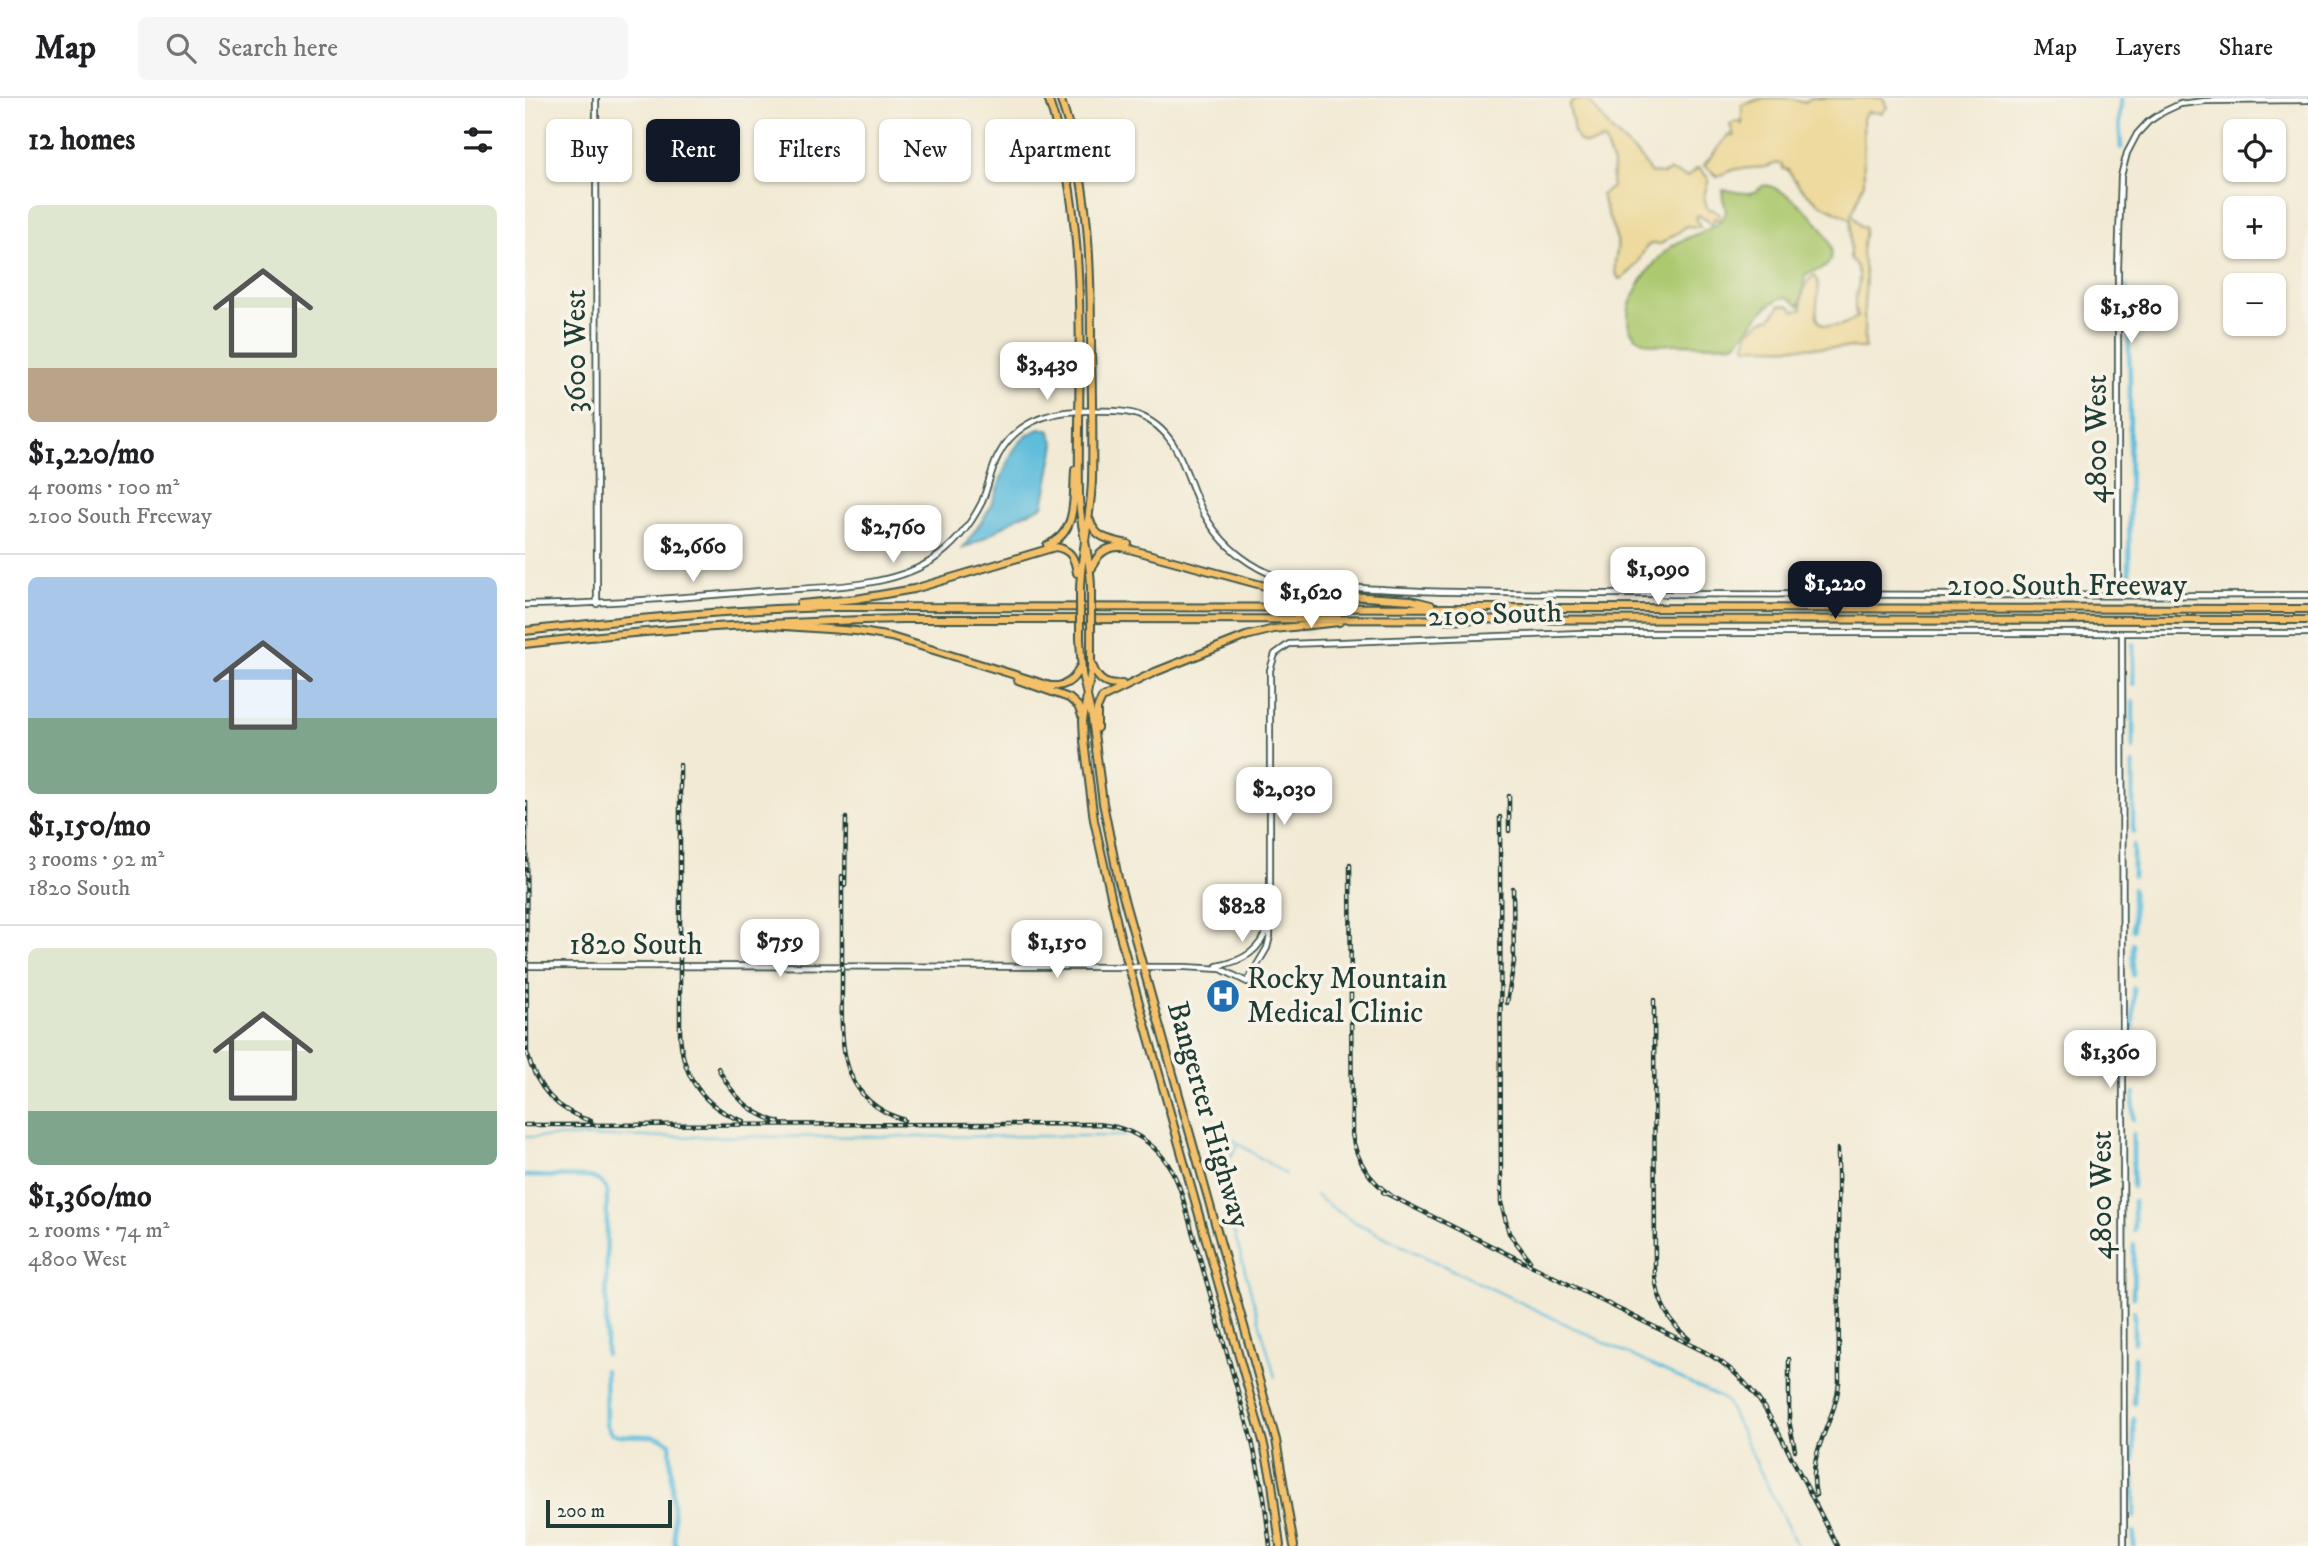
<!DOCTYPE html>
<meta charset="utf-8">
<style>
:root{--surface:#fff;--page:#f6f6f6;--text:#202124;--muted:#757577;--line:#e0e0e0;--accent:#111827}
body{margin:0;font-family:"IM FELL DW Pica",serif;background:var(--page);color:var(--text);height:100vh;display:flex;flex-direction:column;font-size:26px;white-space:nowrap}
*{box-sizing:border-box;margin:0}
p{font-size:23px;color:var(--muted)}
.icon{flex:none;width:38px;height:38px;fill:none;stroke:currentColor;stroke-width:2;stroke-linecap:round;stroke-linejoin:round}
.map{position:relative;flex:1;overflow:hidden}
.sheet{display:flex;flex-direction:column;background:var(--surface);width:525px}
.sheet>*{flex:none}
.top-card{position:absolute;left:21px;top:21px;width:665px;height:63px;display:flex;gap:14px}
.fabs{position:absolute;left:1698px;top:21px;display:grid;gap:14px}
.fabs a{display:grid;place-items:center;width:63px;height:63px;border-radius:10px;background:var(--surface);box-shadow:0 2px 5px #0004;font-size:35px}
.scale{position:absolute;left:21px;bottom:18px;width:126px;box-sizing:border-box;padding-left:7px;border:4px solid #1f3d34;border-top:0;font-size:19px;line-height:24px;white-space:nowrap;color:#1f3d34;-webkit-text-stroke:5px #f7f3e8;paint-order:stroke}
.price{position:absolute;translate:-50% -60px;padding:0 16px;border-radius:14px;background:#fff;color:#222;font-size:23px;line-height:46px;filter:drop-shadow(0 2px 4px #0008)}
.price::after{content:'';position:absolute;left:50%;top:42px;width:21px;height:16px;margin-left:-10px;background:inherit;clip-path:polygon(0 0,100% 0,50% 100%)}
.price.on{background:var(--accent);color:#fff}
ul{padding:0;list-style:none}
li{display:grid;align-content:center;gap:14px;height:371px;padding:0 28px}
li+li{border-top:2px solid var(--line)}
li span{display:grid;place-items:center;height:217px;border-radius:10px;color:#555}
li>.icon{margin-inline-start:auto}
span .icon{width:126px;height:126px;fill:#fffc;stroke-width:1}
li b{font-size:30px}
h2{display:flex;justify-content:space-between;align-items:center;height:84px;padding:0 28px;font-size:30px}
.chip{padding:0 24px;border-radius:10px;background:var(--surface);box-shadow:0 2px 5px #0004;font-size:24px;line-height:63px}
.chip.on{background:var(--accent);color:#fff}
header{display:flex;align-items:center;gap:42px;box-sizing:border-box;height:98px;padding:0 35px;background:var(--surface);border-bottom:2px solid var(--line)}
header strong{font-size:33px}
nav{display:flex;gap:38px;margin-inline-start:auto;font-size:24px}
.search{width:490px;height:63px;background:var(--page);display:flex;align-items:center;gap:18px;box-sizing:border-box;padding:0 24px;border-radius:10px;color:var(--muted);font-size:26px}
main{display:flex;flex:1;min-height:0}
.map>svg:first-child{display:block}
</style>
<header>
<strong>Map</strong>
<div class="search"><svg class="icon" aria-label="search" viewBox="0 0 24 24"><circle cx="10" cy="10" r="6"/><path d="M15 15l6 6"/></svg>Search here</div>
<nav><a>Map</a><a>Layers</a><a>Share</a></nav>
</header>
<main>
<section class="sheet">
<h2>12 homes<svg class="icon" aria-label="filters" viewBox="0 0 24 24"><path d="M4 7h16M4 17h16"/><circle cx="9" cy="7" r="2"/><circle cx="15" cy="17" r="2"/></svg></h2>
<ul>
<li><span style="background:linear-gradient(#dfe7d0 75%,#b9a48a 0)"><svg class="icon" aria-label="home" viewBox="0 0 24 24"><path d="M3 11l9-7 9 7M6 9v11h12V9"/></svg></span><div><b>$1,220/mo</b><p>4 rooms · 100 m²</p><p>2100 South Freeway</p></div></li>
<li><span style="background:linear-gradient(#a9c7e8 65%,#7fa58c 0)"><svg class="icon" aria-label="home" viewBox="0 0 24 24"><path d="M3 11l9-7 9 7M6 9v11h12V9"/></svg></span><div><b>$1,150/mo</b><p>3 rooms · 92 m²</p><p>1820 South</p></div></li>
<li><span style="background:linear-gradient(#dfe7d0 75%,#7fa58c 0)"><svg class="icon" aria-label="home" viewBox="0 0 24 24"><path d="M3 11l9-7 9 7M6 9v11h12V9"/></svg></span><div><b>$1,360/mo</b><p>2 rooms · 74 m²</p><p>4800 West</p></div></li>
</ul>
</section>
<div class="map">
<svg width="1783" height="1448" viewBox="0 0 1783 1448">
<rect width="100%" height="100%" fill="#f7f3e8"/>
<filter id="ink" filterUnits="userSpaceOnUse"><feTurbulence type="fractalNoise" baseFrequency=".0143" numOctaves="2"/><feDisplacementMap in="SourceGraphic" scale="14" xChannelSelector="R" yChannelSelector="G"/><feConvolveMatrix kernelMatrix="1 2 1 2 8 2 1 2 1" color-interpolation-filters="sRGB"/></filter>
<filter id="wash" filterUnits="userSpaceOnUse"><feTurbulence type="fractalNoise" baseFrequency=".00686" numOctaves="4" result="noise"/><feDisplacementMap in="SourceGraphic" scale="28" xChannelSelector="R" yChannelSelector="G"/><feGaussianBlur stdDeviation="1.57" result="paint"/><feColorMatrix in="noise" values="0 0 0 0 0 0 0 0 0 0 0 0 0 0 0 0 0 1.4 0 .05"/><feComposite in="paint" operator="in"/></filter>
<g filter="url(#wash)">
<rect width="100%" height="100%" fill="#f2ead4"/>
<path fill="#adc970" stroke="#668352" stroke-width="2" d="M1239,87C1262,89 1313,135 1306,160C1302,174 1289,171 1280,177L1275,208L1262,199C1236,203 1227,233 1209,246C1189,248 1169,246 1149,246C1142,246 1134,248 1127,246C1073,234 1123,166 1147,148C1161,139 1177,135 1191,127C1211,110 1194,108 1198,92C1215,93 1225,101 1239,87Z"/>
<path fill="#eeda9e" stroke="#868c69" stroke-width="2" d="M1238,0H1265L1279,5L1286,0H1358L1362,9L1357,15L1342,14L1338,20L1339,84L1327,116L1335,128L1340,130L1337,155L1341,179L1339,209L1340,250L1222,249L1220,247L1224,234L1236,223L1246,220L1255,207H1264L1270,213L1277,211C1276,199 1279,184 1289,177C1303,190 1277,227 1306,228C1316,229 1324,224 1332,219C1323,198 1346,181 1325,160L1326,121L1293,105L1274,88L1263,72L1258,71L1257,67L1252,65L1241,69L1211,71L1192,78L1179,67L1201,40L1204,37L1209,38L1205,26L1212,23L1217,26V7Z
M1057,1L1064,3L1088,34L1117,61L1125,75L1139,76L1145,73L1162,79L1173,70L1175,71L1184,81L1179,98L1182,110L1191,113L1195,117L1193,122L1189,120L1188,126L1185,127L1183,123L1173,117L1171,119L1175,129L1160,128C1154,137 1144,138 1136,146C1132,146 1128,145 1124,147C1117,150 1114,173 1094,181C1084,168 1095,156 1092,142L1076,97L1087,89L1088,66L1079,42C1044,55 1051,32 1044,8L1047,3Z"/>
<path fill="#5ebddc" stroke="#3e7d88" stroke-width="2" d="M515,331L524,332L530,346L518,408L493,419L456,442L437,451C446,438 457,425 464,411C479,383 481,342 515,331Z"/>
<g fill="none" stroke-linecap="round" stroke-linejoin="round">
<path stroke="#5ebddc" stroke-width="2" d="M680,1038H702L760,1076
M0,1039L600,1038
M713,1047L693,1077L750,1279
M791,1098L824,1121L902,1160L1196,1300L1202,1305L1272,1448"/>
<path stroke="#5ebddc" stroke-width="4.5" d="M1596,50L1594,23L1596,0
M1602,189L1605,283L1604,488
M1608,586V546
M1608,651V604
M1608,666V734
M1608,747V778
M1608,791V832
M1608,846V877
M1608,931L1609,890
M1608,944L1609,973
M1608,1021L1609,995
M1608,1036V1089
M0,1078L63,1079C73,1081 78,1084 82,1094L81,1256
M1609,1103V1132
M1608,1199L1609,1147
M1609,1213V1244
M80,1272L81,1327L86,1335C104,1342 131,1332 145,1345L150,1448
M1609,1305V1259
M1609,1321V1364
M1609,1419V1377
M1609,1434V1448"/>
</g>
</g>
<g filter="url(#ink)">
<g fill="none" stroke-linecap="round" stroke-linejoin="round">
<g stroke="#3f574c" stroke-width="8">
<path id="minor" d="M71,0L72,506
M1593,497V170L1596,78L1602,55L1612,36L1623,24L1638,14L1655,6L1680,3L1783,2
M0,507C79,506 156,500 235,493C289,489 360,492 406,463C429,448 445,428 457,404C463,389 466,372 473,358C489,326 521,314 554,313C573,313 595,311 613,317C655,333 659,375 676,410C695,449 732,477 774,484C806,490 840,490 872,492C957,496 1042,496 1126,496C1345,497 1564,498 1783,497
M1597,536L1599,1448
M0,868L660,869L696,871L722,884L742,850L745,838V572L750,556L764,546L1057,535H1783
M692,868C719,863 735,853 744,827"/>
</g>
<g stroke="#3f574c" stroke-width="10">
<path id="highway" d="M523,0C566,128 552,263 554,396C554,428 566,458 566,491
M535,0C564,81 566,163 566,248C567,292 568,337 567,382C566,418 556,454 555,491
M565,422C570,441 586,442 603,446
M522,447C553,435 548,400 550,372
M567,470C572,455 582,448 597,449L762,494L886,502L906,507
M275,506L331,501L389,491L530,449C546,451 550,461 552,475
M245,527L331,533L366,539L526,588C539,589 549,583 554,570
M0,533C103,521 205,511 309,509L1783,511
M555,540L557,576L567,620L578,705L593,780L751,1342L769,1448
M566,541V572L558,623L559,643L569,722L594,834L739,1347L747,1385L755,1448
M0,546C126,531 251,524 377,521L1783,522
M568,569C573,583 583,589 597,586
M493,582L544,600L553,608L557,618
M572,630V611L577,600L630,574L721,538L749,531L814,524"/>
</g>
<use href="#minor" stroke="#fff" stroke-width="4.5"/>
<use href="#highway" stroke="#f4c16a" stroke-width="6"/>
<g stroke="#1f3d34" stroke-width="4.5">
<path id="rail" d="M155,667V933C156,976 177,1009 218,1023
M984,698V733
M1,704L2,955C11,989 32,1013 66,1023
M975,719L976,1105L984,1135L1005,1163
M825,766L827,1036C831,1062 845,1083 867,1098
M317,778C317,812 317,846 317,880C317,939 309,1000 379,1022
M320,787L321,720
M1129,902L1130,1178C1133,1203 1144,1225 1164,1241
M982,905L989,864L988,790
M193,970C207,997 224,1015 254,1024
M0,1027L568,1026C611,1027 643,1053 656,1094L727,1343L739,1399L745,1448
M858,1094L1180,1254C1229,1281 1245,1318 1270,1366C1284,1393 1298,1420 1312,1448
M1264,1261V1323L1270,1352
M1291,1397C1281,1352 1310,1327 1314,1285L1313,1051"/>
</g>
<use href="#rail" stroke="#f7f3e8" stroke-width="2" stroke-dasharray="5" stroke-linecap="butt"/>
<g stroke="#3f574c" stroke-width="10" stroke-linecap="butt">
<path id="highway-bridge" d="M555,491V540
M566,491V541"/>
</g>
<use href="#highway-bridge" stroke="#f4c16a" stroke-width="6"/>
</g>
</g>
<defs>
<g id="hospital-disc" transform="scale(1.75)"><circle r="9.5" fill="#1f6fb2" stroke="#f7f3e8"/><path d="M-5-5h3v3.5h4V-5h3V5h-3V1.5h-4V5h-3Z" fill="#fff"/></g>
</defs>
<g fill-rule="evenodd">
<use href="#hospital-disc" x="698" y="898"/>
</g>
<g text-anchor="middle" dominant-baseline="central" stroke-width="7" stroke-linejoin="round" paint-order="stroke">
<g font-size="30" fill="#1f3d34" stroke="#f7f3e8">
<text transform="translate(51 253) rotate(-90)">3600 West</text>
<text transform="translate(1572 341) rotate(-90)">4800 West</text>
<text x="1542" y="488">2100 South Freeway</text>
<text transform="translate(970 517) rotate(-2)">2100 South</text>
<text x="111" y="847">1820 South</text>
<text transform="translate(683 1017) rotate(74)">Bangerter Highway</text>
<text transform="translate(1577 1097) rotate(-90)">4800 West</text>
</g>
<g font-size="30" fill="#1f3d34" stroke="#f7f3e8" text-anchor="start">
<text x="722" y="881">Rocky Mountain<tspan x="722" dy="34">Medical Clinic</tspan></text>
</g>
</g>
</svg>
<div class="fabs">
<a><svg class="icon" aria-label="locate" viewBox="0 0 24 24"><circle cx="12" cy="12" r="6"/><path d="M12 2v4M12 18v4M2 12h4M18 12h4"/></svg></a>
<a>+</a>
<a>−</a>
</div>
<div class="scale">200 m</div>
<b class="price" style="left:1606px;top:247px">$1,580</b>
<b class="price" style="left:522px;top:304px">$3,430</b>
<b class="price" style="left:368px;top:467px">$2,760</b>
<b class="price" style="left:168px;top:486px">$2,660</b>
<b class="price" style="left:1133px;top:509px">$1,090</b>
<b class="price on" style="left:1310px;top:523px">$1,220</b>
<b class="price" style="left:786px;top:532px">$1,620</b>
<b class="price" style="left:759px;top:729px">$2,030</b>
<b class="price" style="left:717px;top:846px">$828</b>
<b class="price" style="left:255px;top:881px">$759</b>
<b class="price" style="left:532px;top:882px">$1,150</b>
<b class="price" style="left:1585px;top:992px">$1,360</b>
<div class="top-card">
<a class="chip">Buy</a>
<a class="chip on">Rent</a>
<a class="chip">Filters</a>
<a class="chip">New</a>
<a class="chip">Apartment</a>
</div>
</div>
</main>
